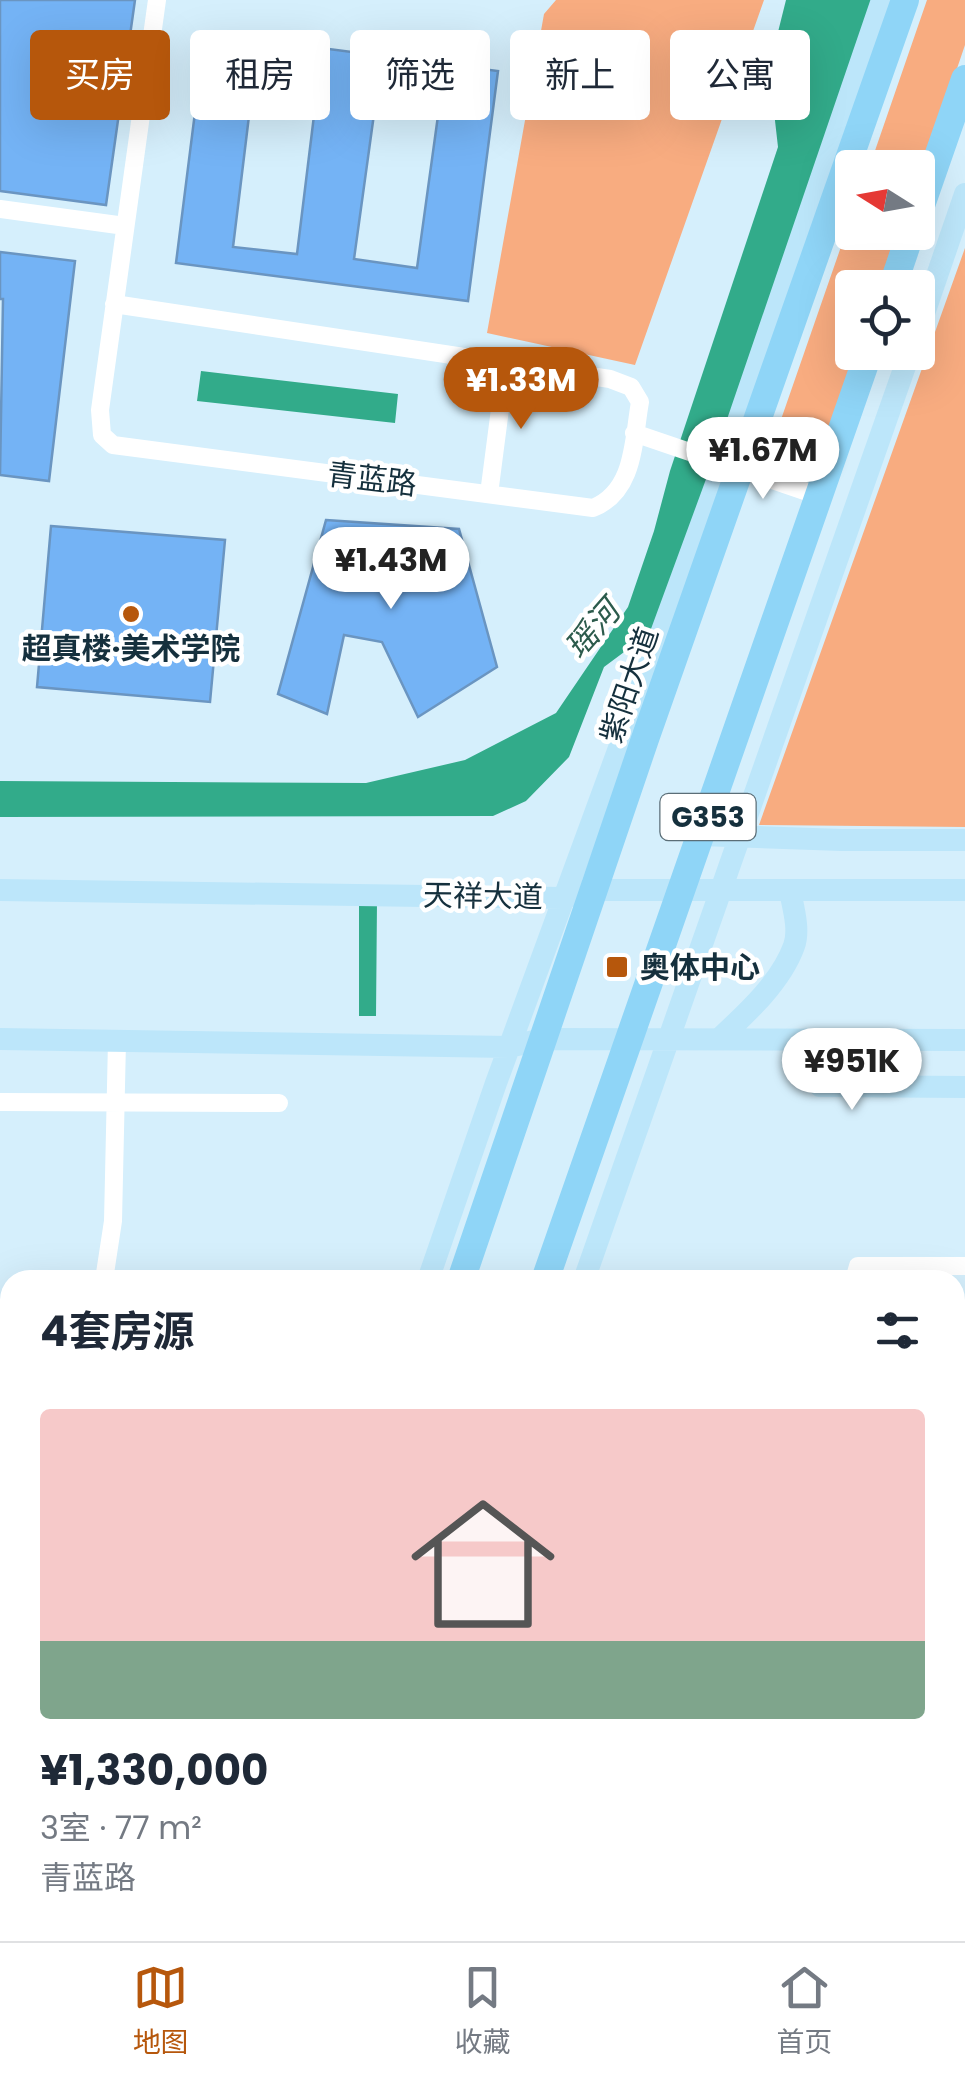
<!DOCTYPE html>
<html lang="zh">
<meta charset="utf-8">
<style>
:root{--surface:#fff;--page:#f6f6f7;--text:#1f2937;--muted:#747a83;--line:#e0e1e3;--accent:#b6570c}
body{margin:0;font-family:Poppins,"Noto Sans SC",sans-serif;background:var(--page);color:var(--text);height:100vh;display:flex;flex-direction:column;font-size:38px;white-space:nowrap}
*{box-sizing:border-box;margin:0}
p{font-size:32px;color:var(--muted)}
.icon{flex:none;width:55px;height:55px;fill:none;stroke:currentColor;stroke-width:2;stroke-linecap:round;stroke-linejoin:round}
.map{position:relative;flex:1;overflow:hidden}
.panel{position:absolute;left:0px;top:1270px;width:965px;height:672px;display:flex;flex-direction:column;background:var(--surface);border-radius:30px 30px 0 0;box-shadow:0 10px 40px #0002}
.panel>*{flex:none}
.hud{position:absolute;left:30px;top:30px;width:905px;height:90px;display:flex;gap:20px}
.needle{width:65px;rotate:281deg}
.buttons{position:absolute;left:835px;top:150px;display:grid;gap:20px}
.buttons a{display:grid;place-items:center;width:100px;height:100px;border-radius:10px;background:var(--surface);box-shadow:0 10px 40px #0002;font-size:50px}
.price{position:absolute;translate:-50% -85px;padding:0 22px;border-radius:35px;background:#fff;color:#222;font-size:32px;line-height:65px;filter:drop-shadow(0 2px 5px #0008)}
.price::after{content:'';position:absolute;left:50%;top:60px;width:30px;height:22px;margin-left:-15px;background:inherit;clip-path:polygon(0 0,100% 0,50% 100%)}
.price.selected{background:var(--accent);color:#fff}
ul{padding:0;list-style:none}
li{display:grid;align-content:center;gap:20px;height:530px;padding:0 40px}
li+li{border-top:2px solid var(--line)}
li span{display:grid;place-items:center;height:310px;border-radius:10px;color:#555}
li>.icon{margin-inline-start:auto}
span .icon{width:180px;height:180px;fill:#fffc;stroke-width:1}
li b{font-size:42px}
h2{display:flex;justify-content:space-between;align-items:center;height:120px;padding:0 40px;font-size:42px}
.chip{padding:0 35px;border-radius:10px;background:var(--surface);box-shadow:0 10px 40px #0002;font-size:35px;line-height:90px}
.chip.selected{background:var(--accent);color:#fff}
.dock{display:flex;justify-content:space-around;align-items:center;height:140px;border-top:2px solid var(--line);background:var(--surface);font-size:28px;color:var(--muted)}
.dock a{display:grid;justify-items:center;gap:5px}
.dock .selected{color:var(--accent)}
.map>svg:first-child{display:block}
</style>
<div class="map">
<svg width="965" height="1941" viewBox="0 0 965 1941">
<rect width="100%" height="100%" fill="#d5effc"/>
<path fill="#f8ac80" d="M556,0H764L635,365L487,333L544,14Z
M927,0H965V45L918,183V168H869Z
M852,215V232L900,233L882,287L852,288V352L859,353L817,476L768,457Z
M965,248V827L759,825Z
M21,1933H177L182,1941H23Z"/>
<path fill="#32ab8a" d="M786,0H876L655,629L604,667L569,757L526,801L493,816L0,817V781L366,783L465,760L556,713L628,607L654,531L670,471L778,147L769,68Z
M201,371L398,394L395,423L197,401Z
M359,900L377,901L376,1016H359Z"/>
<path fill="#74b3f5" stroke="#6a95c1" stroke-width="2.5" fill-rule="evenodd" d="M0,0H135L106,205L0,191Z
M205,33L498,71L468,301L176,263ZM254,75L318,83L297,254L233,247ZM378,85L441,94L417,268L354,259Z
M0,252L75,261L49,481L0,475L3,299H0Z
M326,520L459,529L497,667L418,717L382,642L344,635L327,714L278,694Z
M51,526L225,540L210,702L37,687Z
M468,1932H568L566,1941H466Z"/>
<g fill="none" stroke-linecap="round" stroke-linejoin="round">
<path stroke="#7c96a3" stroke-width="2.5" stroke-dasharray="2.5 8" stroke-linecap="butt" d="M0,1923L11,1941"/>
<path stroke="#fff" stroke-width="18" d="M0,209L125,226
M114,304L610,379L631,387L640,402C633,441 635,491 593,508L113,445L102,435L100,410L157,0
M634,433L819,496
M489,494L506,363
M0,1102L279,1103
M104,1280L113,1221L117,1041
M854,1280L858,1266H965
M0,1688L10,1692
M955,1696L965,1707
M955,1787L965,1798
M641,1941L643,1932"/>
<path stroke="#bce6fa" stroke-width="22" d="M918,331L965,194
M701,835L842,840H965
M0,890L563,898L593,890H965
M0,1039L509,1047L542,1039L965,1040
M719,1039C747,1013 781,982 794,946C800,930 793,907 790,891
M790,1040L820,1086L965,1087
M428,1280L496,1083L724,462L882,0
M584,1280L910,352
M231,1941L232,1932
M378,1941L380,1932"/>
<path stroke="#8fd5f7" stroke-width="28" d="M918,214L965,79
M892,288L911,232
M461,1280L645,739L905,0
M545,1280L869,352
M267,1941L269,1932
M345,1941L346,1932"/>
</g>
<g fill="#b6570c" stroke="#fff" stroke-width="4">
<circle cx="131" cy="614" r="10"/>
<rect x="605" y="955" width="24" height="24" rx="5"/>
</g>
<g text-anchor="middle" dominant-baseline="central" stroke-width="9" stroke-linejoin="round" paint-order="stroke">
<rect fill="#fff" stroke="#5b6e77" stroke-width="2.5" x="660.5" y="794" width="95" height="46" rx="8"/>
<g font-size="28" font-weight="bold" fill="#15303d">
<text x="708" y="817">G353</text>
</g>
<g font-size="30" fill="#15303d" stroke="#fff">
<text transform="translate(372 479) rotate(7)">青蓝路</text>
<text transform="translate(629 685) rotate(-71)">紫阳大道</text>
<text transform="translate(483 896) rotate(1)">天祥大道</text>
</g>
<g font-size="30" font-weight="bold" fill="#15303d" stroke="#fff">
<text x="131" y="648">超真楼·美术学院</text>
<text x="640" y="967" text-anchor="start">奥体中心</text>
</g>
<g font-size="32" font-style="italic" fill="#2c5b4c" stroke="#fff">
<text transform="translate(592 629) rotate(-49)">瑶河</text>
</g>
</g>
</svg>
<div class="buttons">
<a><svg class="needle" viewBox="-14 -14 28 28"><path d="M0-13l5 13h-10z" fill="#e53935"/><path d="M0 13l5-13h-10z" fill="#747a83"/></svg></a>
<a><svg class="icon" aria-label="locate" viewBox="0 0 24 24"><circle cx="12" cy="12" r="6"/><path d="M12 2v4M12 18v4M2 12h4M18 12h4"/></svg></a>
</div>
<b class="price selected" style="left:521px;top:432px">¥1.33M</b>
<b class="price" style="left:763px;top:502px">¥1.67M</b>
<b class="price" style="left:391px;top:612px">¥1.43M</b>
<b class="price" style="left:852px;top:1113px">¥951K</b>
<div class="hud">
<a class="chip selected">买房</a>
<a class="chip">租房</a>
<a class="chip">筛选</a>
<a class="chip">新上</a>
<a class="chip">公寓</a>
</div>
<section class="panel">
<h2>4套房源<svg class="icon" aria-label="filters" viewBox="0 0 24 24"><path d="M4 7h16M4 17h16"/><circle cx="9" cy="7" r="2"/><circle cx="15" cy="17" r="2"/></svg></h2>
<ul>
<li><span style="background:linear-gradient(#f6c9c9 75%,#7fa58c 0)"><svg class="icon" aria-label="home" viewBox="0 0 24 24"><path d="M3 11l9-7 9 7M6 9v11h12V9"/></svg></span><div><b>¥1,330,000</b><p>3室 · 77 m²</p><p>青蓝路</p></div></li>
</ul>
</section>
</div>
<nav class="dock">
<a class="selected"><svg class="icon" aria-label="map" viewBox="0 0 24 24"><path d="M3 6l6-2 6 2 6-2v14l-6 2-6-2-6 2zM9 4v14M15 6v14"/></svg>地图</a>
<a><svg class="icon" aria-label="saved" viewBox="0 0 24 24"><path d="M7 4h10v16l-5-4-5 4z"/></svg>收藏</a>
<a><svg class="icon" aria-label="home" viewBox="0 0 24 24"><path d="M3 11l9-7 9 7M6 9v11h12V9"/></svg>首页</a>
</nav>
